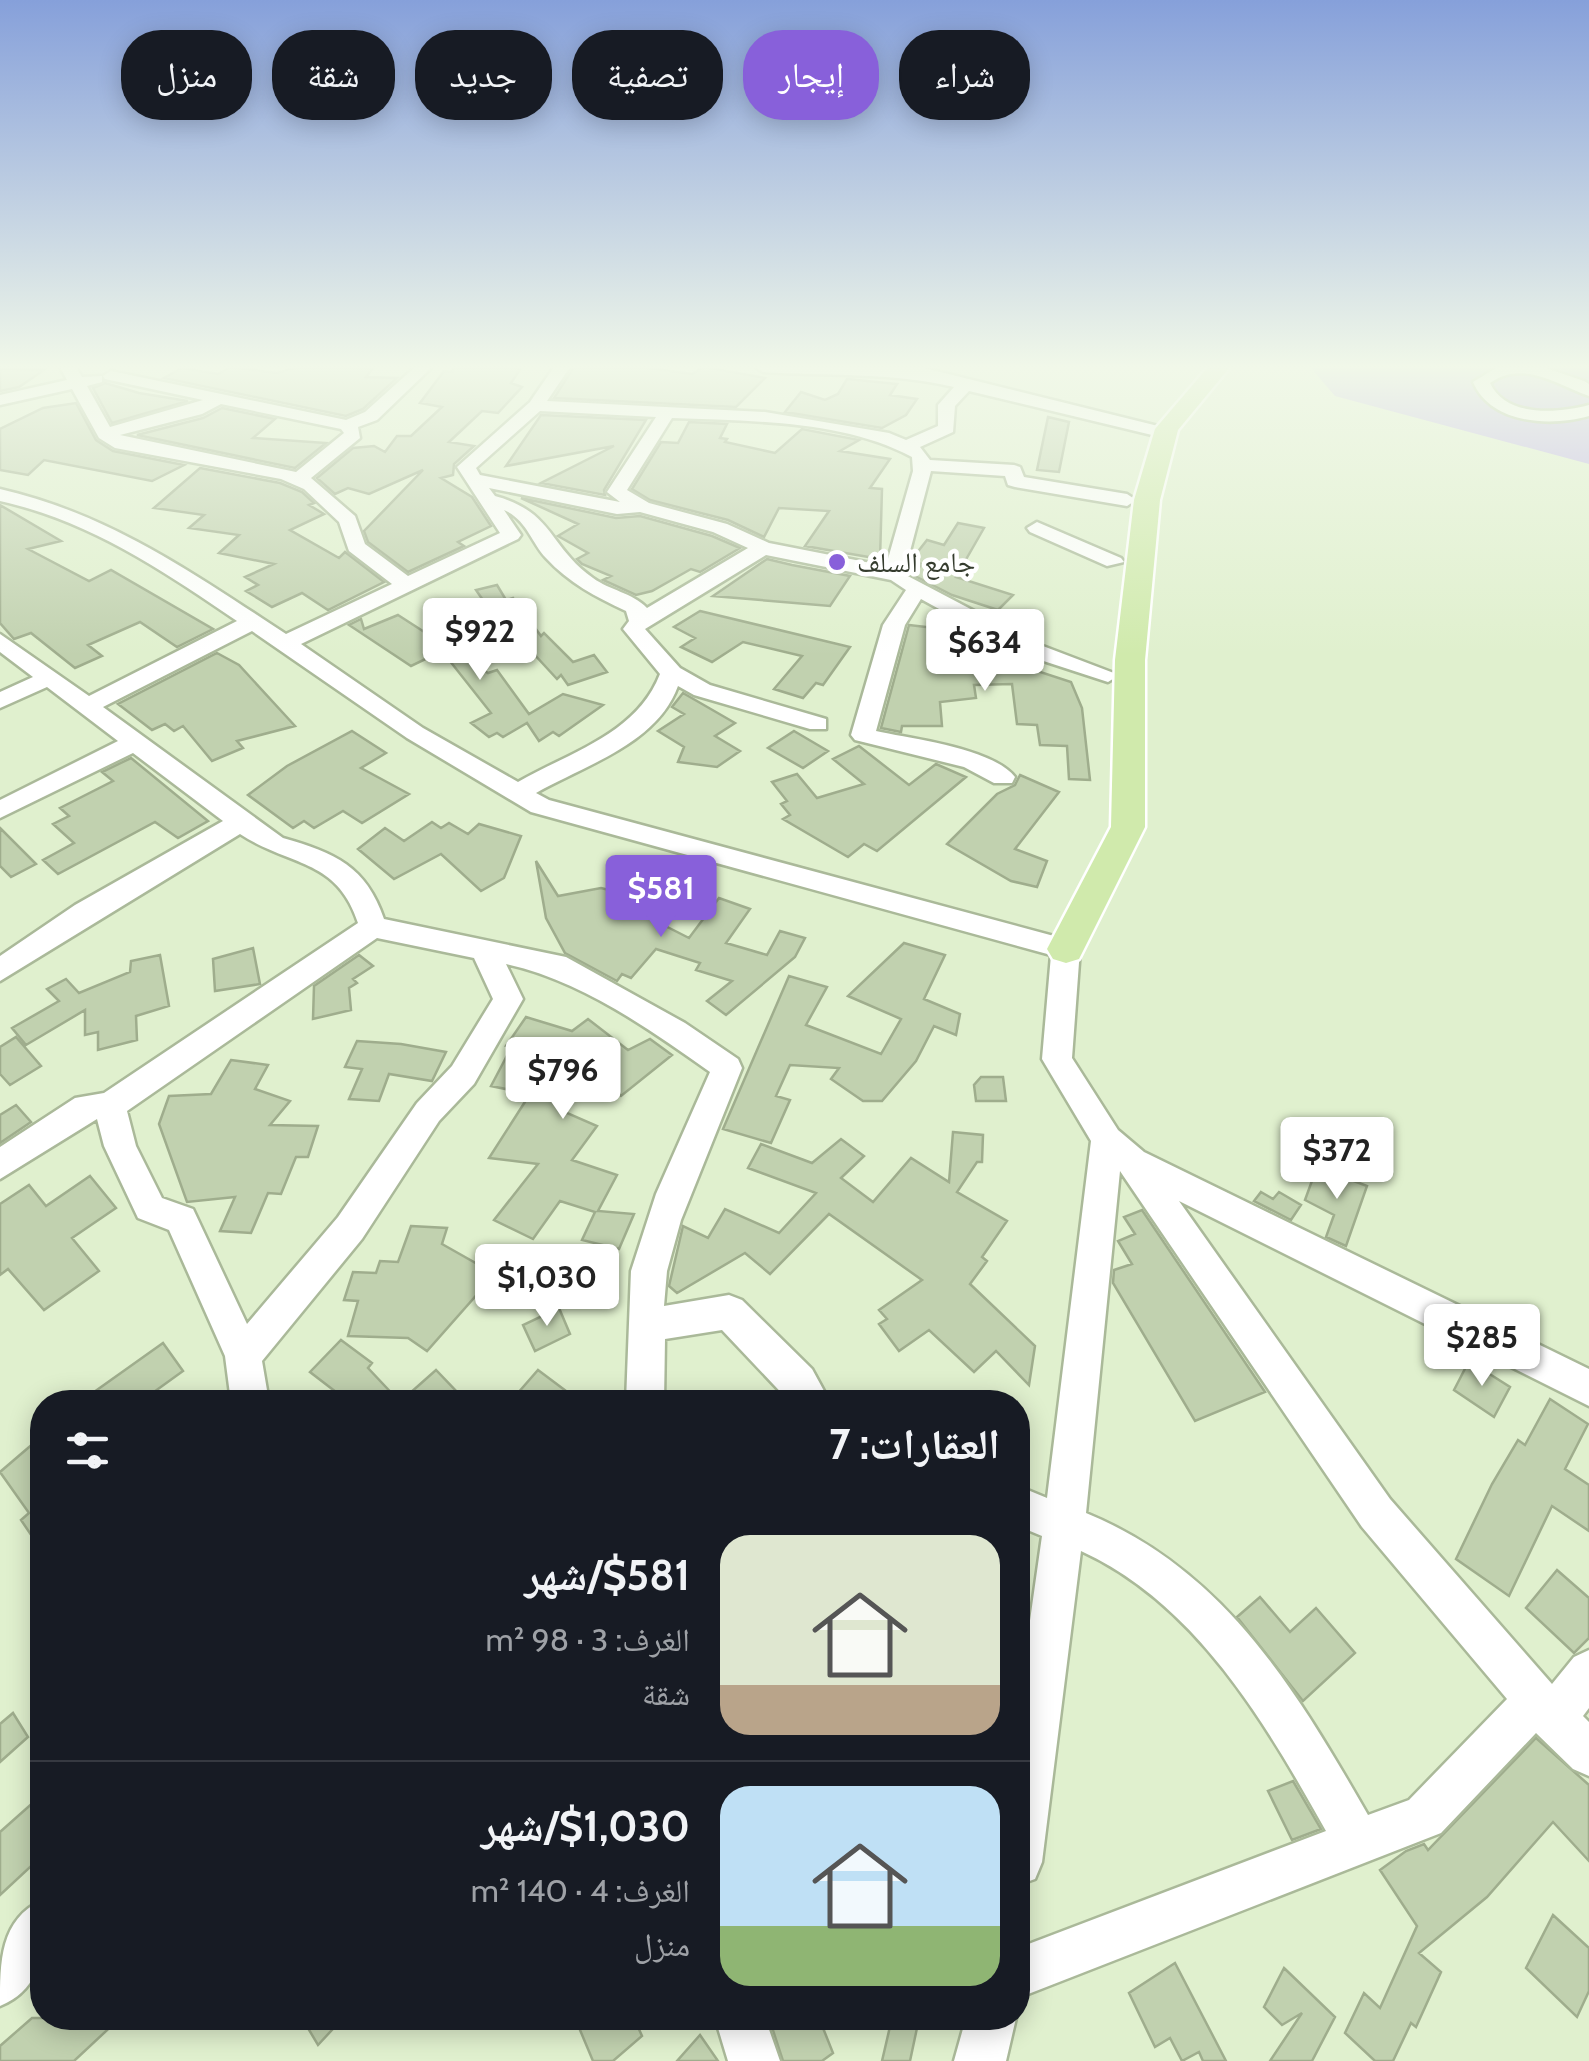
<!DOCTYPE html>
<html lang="ar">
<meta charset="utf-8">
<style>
:root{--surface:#171b24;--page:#242831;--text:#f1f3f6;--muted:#9ea1a6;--line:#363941;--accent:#8860da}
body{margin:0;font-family:Cabin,"Noto Naskh Arabic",sans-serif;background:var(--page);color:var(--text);direction:rtl;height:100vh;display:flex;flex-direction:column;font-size:38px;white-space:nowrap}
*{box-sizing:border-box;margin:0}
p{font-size:32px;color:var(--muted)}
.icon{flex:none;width:55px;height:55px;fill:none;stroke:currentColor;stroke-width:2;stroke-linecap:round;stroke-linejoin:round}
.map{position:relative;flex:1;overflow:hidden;direction:ltr}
.side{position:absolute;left:30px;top:1390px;width:1000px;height:640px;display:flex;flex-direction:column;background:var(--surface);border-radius:40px;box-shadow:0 5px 25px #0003;direction:rtl}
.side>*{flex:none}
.banner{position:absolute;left:30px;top:30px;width:1000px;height:90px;direction:rtl;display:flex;gap:20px}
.price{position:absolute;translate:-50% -85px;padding:0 22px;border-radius:10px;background:#fff;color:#222;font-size:32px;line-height:65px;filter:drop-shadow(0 2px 5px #0008)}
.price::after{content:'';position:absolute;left:50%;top:60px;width:30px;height:22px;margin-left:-15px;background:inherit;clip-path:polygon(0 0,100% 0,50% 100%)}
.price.active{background:var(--accent);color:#fff}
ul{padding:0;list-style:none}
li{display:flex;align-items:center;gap:30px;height:250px;padding:0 30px}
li+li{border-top:2px solid var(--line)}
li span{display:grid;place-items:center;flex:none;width:280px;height:200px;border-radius:30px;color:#555}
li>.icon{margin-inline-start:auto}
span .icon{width:120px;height:120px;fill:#fffc;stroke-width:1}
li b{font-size:42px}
h2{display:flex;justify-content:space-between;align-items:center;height:120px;padding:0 30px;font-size:42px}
.tag{padding:0 35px;border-radius:40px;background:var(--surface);box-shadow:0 5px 25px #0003;font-size:35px;line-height:90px}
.tag.active{background:var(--accent);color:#fff}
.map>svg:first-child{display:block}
</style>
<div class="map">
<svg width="1589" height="2061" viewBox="0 0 1589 2061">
<rect width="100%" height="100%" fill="#e0f0ce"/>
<path fill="#beb0e9" d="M1310,367H1589V464L1335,396Z"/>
<path fill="#c1d1af" stroke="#9fad8d" stroke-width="2.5" d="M231,367L277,373L298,367L373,368L366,377L397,378L363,409L346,416L164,378L182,368L218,374Z
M454,367L521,368L511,383L522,387L498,413L482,411L449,442L474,446L454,464L453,475L441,478L472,497L491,526L458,542L464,546L408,572L368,542L364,531L423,470L369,494L348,488L335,494L317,478L353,448L374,446L385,452L397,436H411L442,407L420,403L444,371L452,372Z
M574,367H641L692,374L704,367L765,378L736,407L554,398Z
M0,369L44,370L19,387L0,391Z
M847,379L897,384L890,395L917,399L906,415L882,428L785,412L801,392L825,400L838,394Z
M105,383L139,393L188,401L112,423L93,388Z
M76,403L96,440L113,451L184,465L152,481L44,460L28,475L0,470V429L43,408Z
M222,408L275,419L253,438L326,443L295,468L137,435L203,418Z
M541,415L646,420L604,490L605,495L541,483L614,446L506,466Z
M1048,417L1069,422L1059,472L1037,470Z
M689,422L727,424L720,438L727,439L725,442L775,453L802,429L859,440L840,451L890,459L870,488L882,489L880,559L805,546L829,511L779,508L764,537L728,520L650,500L632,489L661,442L678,443Z
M200,468L280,483L302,492L314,503L309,505L324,514L290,530L339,558L345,552L384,582L328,610L302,593L272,607L246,591L258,585L245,577L274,564L219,553L239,535L189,528L204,515L154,508Z
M521,498L616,518L640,516L712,536L740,548L700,572L691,569L652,591L636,595L603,580L611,576L582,564L577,559L588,553L558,536L578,524Z
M0,505L61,541L28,549L89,581L111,570L213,629L177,647L140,622L88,645L102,656L75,668L31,633L14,639L0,623Z
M958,523L984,528L956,577L1013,595L998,610L952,595L915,576L921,564L912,559L927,540L944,545Z
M767,559L792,565L850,576L830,606L713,596Z
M497,585L506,600L513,598L541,636L544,633L573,662L594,655L607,672L568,685L561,675L557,679L509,627L503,629L476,590Z
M700,611L850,647L823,685L816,683L803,698L774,689L802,656L743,642L712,662L681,647L695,638L674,627Z
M398,615L488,673L497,670L529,714L563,694L603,705L559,736L553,732L539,741L527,723L503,737L497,733L489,737L471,723L491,713L442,651L411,666L349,625L361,619L364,629Z
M909,625L935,628L932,640L940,641L936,655L954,656V661L1007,651L1026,659L1034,670L1071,682L1082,708L1090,780L1069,779L1067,746L1040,745L1037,725L1017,724L1012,684L974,685L976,698L940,702L942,726H902L901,732L881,728Z
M217,653L239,665L295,726L237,741L243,748L212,761L183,726L174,731L165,724L152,730L118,704Z
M683,693L735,723L715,736L740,751L717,767L678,762L684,747L658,731L684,714L672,707Z
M352,731L386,753L361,768L409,794L362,823L343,811L314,828L304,821L293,828L248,795L287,766Z
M794,731L828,751L803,768L768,748Z
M859,746L909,785L936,764L966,777L877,851L864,844L848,857L783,819L790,815L781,804L787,801L772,782L797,774L817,798L864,784L833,759Z
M131,758L208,821L178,838L155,822L58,874L43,860L74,843L53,824L69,816L60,808L113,781L102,772Z
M1020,775L1059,792L1015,849L1047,861L1037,887L1011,881L947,844L997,794L1015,785Z
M432,822L441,828L449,823L468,834L479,824L521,836L504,878L481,891L441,854L394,879L358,849L385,828L404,841Z
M0,828L36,864L11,877L0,866Z
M536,861L558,896L601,888L638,897L636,911L689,938L719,898L750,909L726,943L767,955L780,931L805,938L795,957L726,1015L707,1001L732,981L696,970L700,963L656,949L631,978L622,974L617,981L565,953L546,918Z
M904,943L945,955L924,999L960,1014L956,1035L934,1026L916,1061L882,1101H863L831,1079L839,1068L790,1065L776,1096L790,1100L771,1143L723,1129L789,976L827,987L806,1025L881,1054L901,1019L848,996Z
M253,948L260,984L215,991L213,959Z
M160,955L169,1006L136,1016L137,1040L98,1050V1032L85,1035V1010L26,1045L12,1028L59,1001L47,989L66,979L79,993L130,972L131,961Z
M359,955L373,966L353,979L357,983L349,988L351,1010L313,1019L314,986Z
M526,1017L572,1031L588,1019L628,1050L650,1039L672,1055L621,1096L583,1066L560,1110L597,1126L572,1160L617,1175L598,1211L634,1214L619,1249L582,1240L595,1212L560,1201L533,1239L494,1220L538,1164L489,1158L530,1094L491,1086L511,1048L506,1046Z
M16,1037L41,1066L10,1085L0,1074V1047Z
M357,1041L401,1044L446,1052L432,1081L389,1074L379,1101L349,1099L362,1069L345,1067Z
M231,1060L268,1065L255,1089L290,1101L270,1125L318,1126L308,1157H296L281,1194L268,1193L251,1233L220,1231L235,1197L187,1202L159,1124L169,1096L211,1094Z
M981,1077H1003L1006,1101H976L974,1085Z
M16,1105L31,1122L0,1143V1115Z
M953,1132L983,1135L982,1162H977L957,1192L1007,1221L982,1257L987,1261L970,1284L1035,1346L1029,1385L996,1351L974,1372L929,1330L899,1351L879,1324L887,1319L879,1310L922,1280L829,1214L770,1274L745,1253L677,1293L669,1286L683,1226L708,1238L725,1209L779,1233L816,1193L748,1168L761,1144L812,1163L841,1139L864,1156L841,1178L873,1202L911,1158L949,1182Z
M1317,1167L1367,1186L1346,1246L1326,1237L1334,1215L1305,1200Z
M90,1176L116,1208L72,1238L99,1271L44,1310L8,1269L0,1275V1204L29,1185L46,1206Z
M1261,1192L1273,1199L1279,1192L1301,1205L1291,1220L1254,1201Z
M1142,1210L1265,1392L1195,1421L1113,1283L1114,1270L1132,1264L1118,1241L1135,1234L1124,1217Z
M411,1226L447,1228L442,1244L495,1274L427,1351L408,1338L348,1336L358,1301L344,1300L353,1272L376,1273L380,1261L398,1262Z
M559,1308L570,1334L535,1351L523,1325Z
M341,1340L372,1363L368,1368L400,1402L436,1370L457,1392L445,1402H349L310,1372Z
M163,1343L183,1371L140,1402H80Z
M1469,1361L1510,1387L1494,1417L1454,1390Z
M538,1370L566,1391L557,1402H510Z
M1550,1399L1588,1424L1565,1469L1589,1485V1531L1552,1506L1509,1596L1456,1559L1492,1484L1518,1440L1525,1445Z
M42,1436V1551L21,1520L29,1513L0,1472Z
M1557,1570L1589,1598V1638L1574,1653L1526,1608Z
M1260,1597L1290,1632L1316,1608L1355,1653L1303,1701L1237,1617Z
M13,1713L28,1737L0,1762V1724Z
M1536,1738L1589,1785V1861L1553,1822L1487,1897L1419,1953L1441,1972L1416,2027L1411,2023L1393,2061H1375L1345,2033L1364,1993L1380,2008L1417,1926L1380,1870L1406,1851L1424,1844L1428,1850Z
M1293,1781L1321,1829L1292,1840L1268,1791Z
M36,1800L42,1812V1856L0,1895V1832Z
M1553,1915L1589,1948V1991L1577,2017L1526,1968Z
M1175,1963L1226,2061H1203L1199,2052L1182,2061L1170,2038L1155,2047L1129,1993Z
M1284,1968L1335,2017L1312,2061H1270L1302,2013L1282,2025L1264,2007Z
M32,2018H120L74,2061H0V2046Z
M302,2018H343L318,2045Z
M575,2018H634L642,2036L613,2061H593Z
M769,2018H819L833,2053L822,2061H783Z
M892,2018L917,2028L910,2061H882Z
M700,2035L718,2061H677Z"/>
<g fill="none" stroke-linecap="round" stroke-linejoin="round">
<g stroke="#aab999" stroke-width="5">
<path id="minor" d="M60,367H76L82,377L102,376V382L87,386L110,427L203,400L105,379L103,376L111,371L346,420L365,412L415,367H432L377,420L358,427L360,438L311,478L355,516L365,544L408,576L500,533L457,467L530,402L554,367H570L547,401L765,412L889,433L906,440L938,426V405L954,387C892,372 827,376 763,372L755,367H920L1158,426V434L1152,435L969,391L955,406L953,432L920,447L930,460L1014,465L1020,467L1024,477L1127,494L1136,500L1127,506L1015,487L1008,485L1005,476L931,471L904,574L1035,643L1119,675L1108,682L1019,653L921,599L905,625L876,731C912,739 992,748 1015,777L1012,783H994L964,767L855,740L851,735L883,625L906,590L891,580L766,555L645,629L680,668L710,685L826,719V729H810L694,695L678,686C657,744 585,765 536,793L549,800L1076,942L1080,949L1072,1058L1118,1130L1144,1152L1589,1369V1406L1179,1201L1390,1499L1552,1684L1574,1657L1589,1650V1708L1583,1716L1589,1722V1776L1573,1769L1536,1733L1441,1833L1018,1998V1948L1326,1831C1266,1724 1197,1604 1081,1551L1042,1862L1035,1879L1018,1885V1705L1042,1536L1018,1526V1486L1047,1498L1091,1141L1042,1059L1051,955L531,812L407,738L252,631L103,707L283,838C335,853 366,866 384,919L566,957L685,1023L738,1059L742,1068L681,1220L667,1271L664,1306L729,1295L742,1300L812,1369L830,1402H790L722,1330L665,1339L664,1402H626L631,1271L656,1194L710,1072C648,1028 580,980 506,964L523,999L474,1084L439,1121L362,1239L262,1361L269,1402H231L225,1356L169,1230L138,1218L104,1146L97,1119L0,1179V1147L75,1098L104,1093L358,923C337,858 290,867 240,834L0,981V956L75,905L223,821L133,753L0,818V800L118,741L47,687L0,708V692L33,677L0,652V634L89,696L237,621C162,570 90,521 0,501V489C110,514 194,574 286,634L392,584L349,551L339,522L304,489L281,479L115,448L99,438L72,389L0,405V395L67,380ZM221,404L341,429L344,433L296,472L120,435L202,414ZM540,411L656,417L607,492L620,502L480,475L476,468ZM672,418C750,421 843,420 912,457L913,471L886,566L769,543L727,524L649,503L627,490ZM489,488L617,514L640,512L713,532L748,548L647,608C633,593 609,590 593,578C548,546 554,512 495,496ZM504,510C527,520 531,542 546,558C569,583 596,597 626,611L629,621L623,629L660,674C637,734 570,752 518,782L423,728L301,644L518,539L521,535ZM377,938L474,958L493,999L452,1066L417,1103L338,1217L247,1324L193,1209L162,1198L136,1146L127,1111ZM1120,1171L1362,1527L1507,1699L1409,1800L1368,1815C1296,1690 1225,1570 1086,1513Z
M1498,367H1543L1584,381L1589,384V396C1557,385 1523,359 1490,383C1506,418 1559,413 1589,405V416C1550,427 1491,424 1473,382Z
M1037,522L1121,558L1124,562L1107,566L1030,532L1027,528Z
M42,1900C45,1943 46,1987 0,2006C0,1961 0,1920 42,1900Z
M715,2018H765L780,2061H728Z
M966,2018H1016L1006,2061H954Z"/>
</g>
<g stroke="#fff" stroke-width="5">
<path id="major" d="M1208,367H1230L1178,430L1160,500L1145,660V827L1079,959L1066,963L1053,959L1047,949L1111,827L1115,660L1134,500L1155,429Z"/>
</g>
<use href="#minor" fill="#fff" fill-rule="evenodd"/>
<use href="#major" fill="#d0eaac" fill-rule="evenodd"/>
</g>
<linearGradient id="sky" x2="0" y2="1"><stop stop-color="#86a0da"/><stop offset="0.56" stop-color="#f1f8e9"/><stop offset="1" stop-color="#f1f8e9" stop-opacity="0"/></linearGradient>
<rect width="1589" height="655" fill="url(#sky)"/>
<circle fill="#8860da" stroke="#fff" stroke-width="4" cx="837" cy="562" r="10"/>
<g text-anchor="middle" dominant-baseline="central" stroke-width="9" stroke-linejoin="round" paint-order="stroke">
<g font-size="28" fill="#353c2e" stroke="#fff" text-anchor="start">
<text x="857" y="562">جامع السلف</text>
</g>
</g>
</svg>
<b class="price" style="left:480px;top:683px">$922</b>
<b class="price" style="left:985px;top:694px">$634</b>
<b class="price active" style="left:661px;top:940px">$581</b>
<b class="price" style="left:563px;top:1122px">$796</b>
<b class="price" style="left:1337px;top:1202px">$372</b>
<b class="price" style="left:547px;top:1329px">$1,030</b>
<b class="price" style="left:1482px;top:1389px">$285</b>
<div class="banner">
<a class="tag">شراء</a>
<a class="tag active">إيجار</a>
<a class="tag">تصفية</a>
<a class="tag">جديد</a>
<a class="tag">شقة</a>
<a class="tag">منزل</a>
</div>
<section class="side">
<h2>العقارات: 7<svg class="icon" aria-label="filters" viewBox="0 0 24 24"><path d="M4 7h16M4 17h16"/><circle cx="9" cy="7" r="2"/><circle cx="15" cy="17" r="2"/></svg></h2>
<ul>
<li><span style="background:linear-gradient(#dfe7d0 75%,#b9a48a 0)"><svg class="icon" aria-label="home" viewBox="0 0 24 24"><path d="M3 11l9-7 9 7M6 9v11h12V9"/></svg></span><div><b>$581/شهر</b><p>الغرف: 3 · 98 m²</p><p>شقة</p></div></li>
<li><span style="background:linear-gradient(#bfe0f5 70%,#8fb573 0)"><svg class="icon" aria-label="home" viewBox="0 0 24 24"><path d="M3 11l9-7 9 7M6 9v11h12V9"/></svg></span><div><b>$1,030/شهر</b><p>الغرف: 4 · 140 m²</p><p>منزل</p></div></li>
</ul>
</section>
</div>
